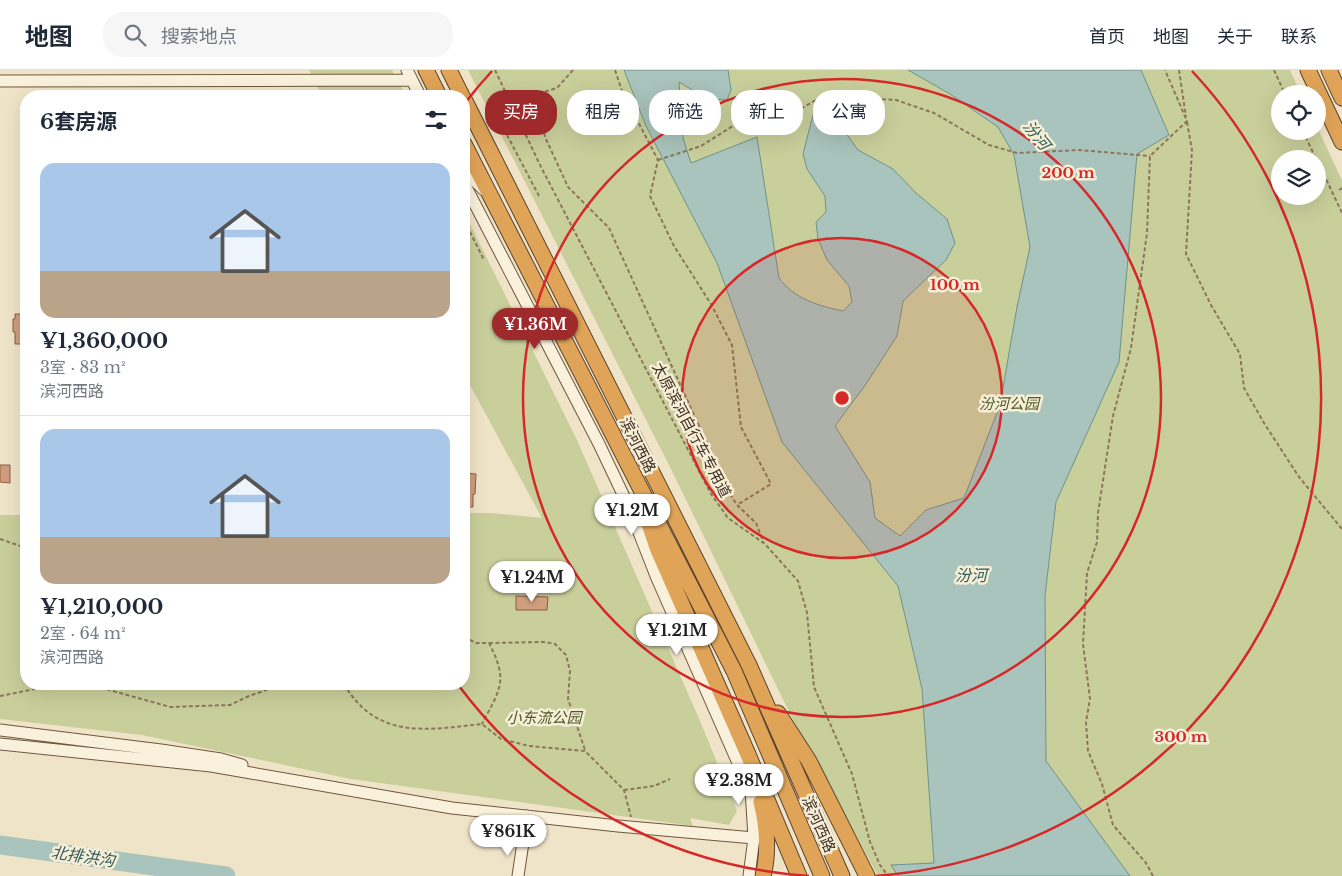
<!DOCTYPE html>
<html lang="zh">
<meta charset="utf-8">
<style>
:root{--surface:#fff;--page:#f6f6f7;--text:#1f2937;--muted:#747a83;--line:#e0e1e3;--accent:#9e2a2b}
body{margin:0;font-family:"Libre Baskerville","Noto Sans SC",serif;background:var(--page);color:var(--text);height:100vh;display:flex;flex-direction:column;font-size:19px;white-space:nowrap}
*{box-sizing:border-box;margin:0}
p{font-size:16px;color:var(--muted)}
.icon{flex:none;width:28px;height:28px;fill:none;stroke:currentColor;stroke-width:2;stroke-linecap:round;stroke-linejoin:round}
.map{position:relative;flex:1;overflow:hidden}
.details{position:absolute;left:20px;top:20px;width:450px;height:600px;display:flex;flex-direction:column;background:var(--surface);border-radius:20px;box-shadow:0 5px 20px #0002}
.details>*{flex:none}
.guide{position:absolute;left:485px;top:20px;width:475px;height:45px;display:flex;gap:10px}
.tools{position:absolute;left:1271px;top:15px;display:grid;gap:10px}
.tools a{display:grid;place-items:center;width:55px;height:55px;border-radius:50%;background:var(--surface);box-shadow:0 5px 20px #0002;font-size:25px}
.price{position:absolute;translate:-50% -42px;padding:0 11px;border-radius:18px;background:#fff;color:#222;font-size:16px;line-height:32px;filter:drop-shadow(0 1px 2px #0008)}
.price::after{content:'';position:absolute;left:50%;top:30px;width:15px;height:11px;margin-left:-8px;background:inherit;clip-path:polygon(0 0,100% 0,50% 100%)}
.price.on{background:var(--accent);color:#fff}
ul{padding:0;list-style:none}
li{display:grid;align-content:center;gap:10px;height:265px;padding:0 20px}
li+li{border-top:1px solid var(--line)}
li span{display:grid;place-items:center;height:155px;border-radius:15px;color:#555}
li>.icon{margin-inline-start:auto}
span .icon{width:90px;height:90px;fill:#fffc;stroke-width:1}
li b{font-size:21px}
h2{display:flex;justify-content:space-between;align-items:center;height:60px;padding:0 20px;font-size:21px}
.pill{padding:0 18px;border-radius:20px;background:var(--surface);box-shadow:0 5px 20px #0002;font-size:18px;line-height:45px}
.pill.on{background:var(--accent);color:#fff}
header{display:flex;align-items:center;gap:30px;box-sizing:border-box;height:70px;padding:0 25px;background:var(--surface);border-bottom:1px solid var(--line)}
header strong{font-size:24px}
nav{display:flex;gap:28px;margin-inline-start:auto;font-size:18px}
.search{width:350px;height:45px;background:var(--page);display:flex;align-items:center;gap:12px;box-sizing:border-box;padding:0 18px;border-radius:20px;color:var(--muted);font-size:19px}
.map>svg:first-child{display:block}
</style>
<header>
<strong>地图</strong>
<div class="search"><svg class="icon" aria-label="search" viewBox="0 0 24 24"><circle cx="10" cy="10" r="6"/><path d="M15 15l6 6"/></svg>搜索地点</div>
<nav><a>首页</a><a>地图</a><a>关于</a><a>联系</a></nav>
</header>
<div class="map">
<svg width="1342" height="806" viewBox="0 0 1342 806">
<rect width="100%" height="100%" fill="#f0e4c8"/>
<path fill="#c9cf9b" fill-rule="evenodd" d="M309,0H392L406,26H322Z
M468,0H1290L1301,24H1280V61H1318V59L1342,110V806H878L794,652L671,399ZM1280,89H1318V126H1280Z
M464,142L577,370L700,651L737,741L729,755L690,748L693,756L351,709L142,665L0,649V445H26V614H464V443H492L542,448L464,304Z"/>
<path fill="#a9c4bc" stroke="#6f938a" d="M624,0H728L731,20L727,30L707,29L679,12L683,68L691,93L757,67L779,208C794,229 819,236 843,241L852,232L849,216L827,190L818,169L816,152L826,142L825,126L807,99L803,84L814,41L826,34L837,43L845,62L858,80L893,99L916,123L947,149L955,173L946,190L903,231L897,266L866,314L835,356L870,412L875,448L900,466L926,440L964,428L1000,335L1017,237L1030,177L1014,85L998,57L950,24L908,0H1141L1169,65L1137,84L1119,292L1056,432L1045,526L1046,691L1130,806H898L891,795L934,793L922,619L898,516L782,372L717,193L646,56Z"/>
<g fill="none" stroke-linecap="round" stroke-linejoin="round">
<path stroke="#a9c4bc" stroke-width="19" d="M0,775L226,806"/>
</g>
<path fill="#cf9f7d" stroke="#8d5f41" d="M15,244H26V274H15V262H13V249H15Z
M0,395H10V413L0,412Z
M464,403L476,404L475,424H473V437H464Z
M516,526L548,527L547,540H516Z"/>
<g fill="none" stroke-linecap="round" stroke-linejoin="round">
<g stroke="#6f573f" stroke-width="13">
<path id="secondary" d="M407,0L420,26
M0,11L412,10
M464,100L484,120
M464,113L599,374L629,437L656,506L752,725
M0,660L161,680L221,689L242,695
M0,674L211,696L452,738L618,756L754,768
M518,806L527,746
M749,806L754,768L751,719"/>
</g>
<g stroke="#5b4430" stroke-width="17">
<path id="highway" d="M426,0L439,26
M449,0L462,26
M1308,0L1342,72
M1329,0L1342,28
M464,29L749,595L842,806
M464,74L734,601L822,806
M646,445L658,480L747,682L799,806
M778,643L809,691L867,806
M761,732C767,755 769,783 763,806"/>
</g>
<path stroke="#8d765c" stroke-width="2" stroke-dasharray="4 2.5" stroke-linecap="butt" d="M495,0L541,97L711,424L728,448L765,474L798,511L807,543L814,617L852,704L870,772L880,795L888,806
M573,0L557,18L537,24L545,67L568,117L609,158L730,424L737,435L756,453L764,474
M615,0L622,21L658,90L650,126L674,176L711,234L732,275L741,357L771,414L737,435
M1179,0L1186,47
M1274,0L1285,24
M1187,52L1192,80L1186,184L1211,235L1240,284L1244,318L1264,353L1299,407L1342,459
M1303,61L1316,89
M507,65L539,126
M658,90L701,76L744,49L781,50L823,26L896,30L934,43L989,75L1017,83L1079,80L1150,86
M1318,92L1342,143
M1339,120L1342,118
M464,150L484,190
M0,469L26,478
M464,567L476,573H489C493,581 497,589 499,598C505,618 490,637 482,654
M489,573L544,572L555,574L566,585L570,601L568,629L585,680
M88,614L170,637L230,635L249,626L284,614
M344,614C377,670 426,660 482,654L501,669L529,676L585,681L624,720L631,747
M0,626L60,614
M624,720L654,716L670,709
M1153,806L1146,793L1113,755L1102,714L1088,681L1086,652L1090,629L1083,574L1087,503L1097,472L1098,443L1113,346L1131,278L1147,163L1150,86L1187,51L1165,0"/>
<use href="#secondary" stroke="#faf1dc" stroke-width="11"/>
<use href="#highway" stroke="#e0a458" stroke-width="15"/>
</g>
<circle cx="842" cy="328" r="160" fill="#d62828" fill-opacity=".12"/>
<g fill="none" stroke="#d62828" stroke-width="2.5">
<circle cx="842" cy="328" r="160"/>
<circle cx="842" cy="328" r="319"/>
<path d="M809 806A479 479 0 0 1 459 616M465 33A479 479 0 0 1 492 1M1192 1A479 479 0 0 1 875 806"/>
</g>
<g text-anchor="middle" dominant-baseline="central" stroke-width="5" stroke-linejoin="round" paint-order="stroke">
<g font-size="15" font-style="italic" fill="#4d5a26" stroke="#f7eed8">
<text x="1009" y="333">汾河公园</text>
<text x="544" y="647">小东流公园</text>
</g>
<g font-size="15" fill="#3d2e20" stroke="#f7eed8">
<text transform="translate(692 360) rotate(62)">太原滨河自行车专用道</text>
<text transform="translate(638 375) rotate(63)">滨河西路</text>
<text transform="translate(819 754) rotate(66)">滨河西路</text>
</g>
<g font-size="16" font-style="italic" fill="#2f5d5a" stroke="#f7eed8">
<text transform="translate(1037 65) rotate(51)">汾河</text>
<text x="971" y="505">汾河</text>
<text transform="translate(83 786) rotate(8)">北排洪沟</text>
</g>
</g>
<circle cx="842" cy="328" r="8" fill="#d62828" stroke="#f7eed8" stroke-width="2.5"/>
<g font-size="15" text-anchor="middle" font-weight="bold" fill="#d62828" stroke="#f7eed8" stroke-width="5" stroke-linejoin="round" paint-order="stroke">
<text x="1068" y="108">200 m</text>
<text x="955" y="220">100 m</text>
<text x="1181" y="672">300 m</text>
</g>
</svg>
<div class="tools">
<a><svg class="icon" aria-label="locate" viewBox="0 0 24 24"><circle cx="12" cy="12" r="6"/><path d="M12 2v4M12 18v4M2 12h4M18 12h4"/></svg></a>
<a><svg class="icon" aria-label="layers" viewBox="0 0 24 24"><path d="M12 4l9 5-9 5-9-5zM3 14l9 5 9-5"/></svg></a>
</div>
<b class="price on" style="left:535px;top:280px">¥1.36M</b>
<b class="price" style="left:632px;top:466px">¥1.2M</b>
<b class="price" style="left:532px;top:533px">¥1.24M</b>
<b class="price" style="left:677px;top:586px">¥1.21M</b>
<b class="price" style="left:739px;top:736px">¥2.38M</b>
<b class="price" style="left:508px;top:787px">¥861K</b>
<div class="guide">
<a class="pill on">买房</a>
<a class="pill">租房</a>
<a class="pill">筛选</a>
<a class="pill">新上</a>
<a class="pill">公寓</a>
</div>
<section class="details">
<h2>6套房源<svg class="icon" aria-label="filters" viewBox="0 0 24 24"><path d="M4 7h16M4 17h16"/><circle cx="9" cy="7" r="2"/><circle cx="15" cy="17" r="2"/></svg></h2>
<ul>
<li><span style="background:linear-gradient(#a9c7e8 70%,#b9a48a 0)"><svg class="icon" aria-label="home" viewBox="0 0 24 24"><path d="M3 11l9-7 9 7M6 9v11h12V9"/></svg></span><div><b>¥1,360,000</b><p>3室 · 83 m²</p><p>滨河西路</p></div></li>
<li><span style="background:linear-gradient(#a9c7e8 70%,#b9a48a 0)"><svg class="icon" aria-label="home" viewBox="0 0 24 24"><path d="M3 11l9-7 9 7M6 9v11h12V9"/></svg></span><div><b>¥1,210,000</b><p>2室 · 64 m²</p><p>滨河西路</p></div></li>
</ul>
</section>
</div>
